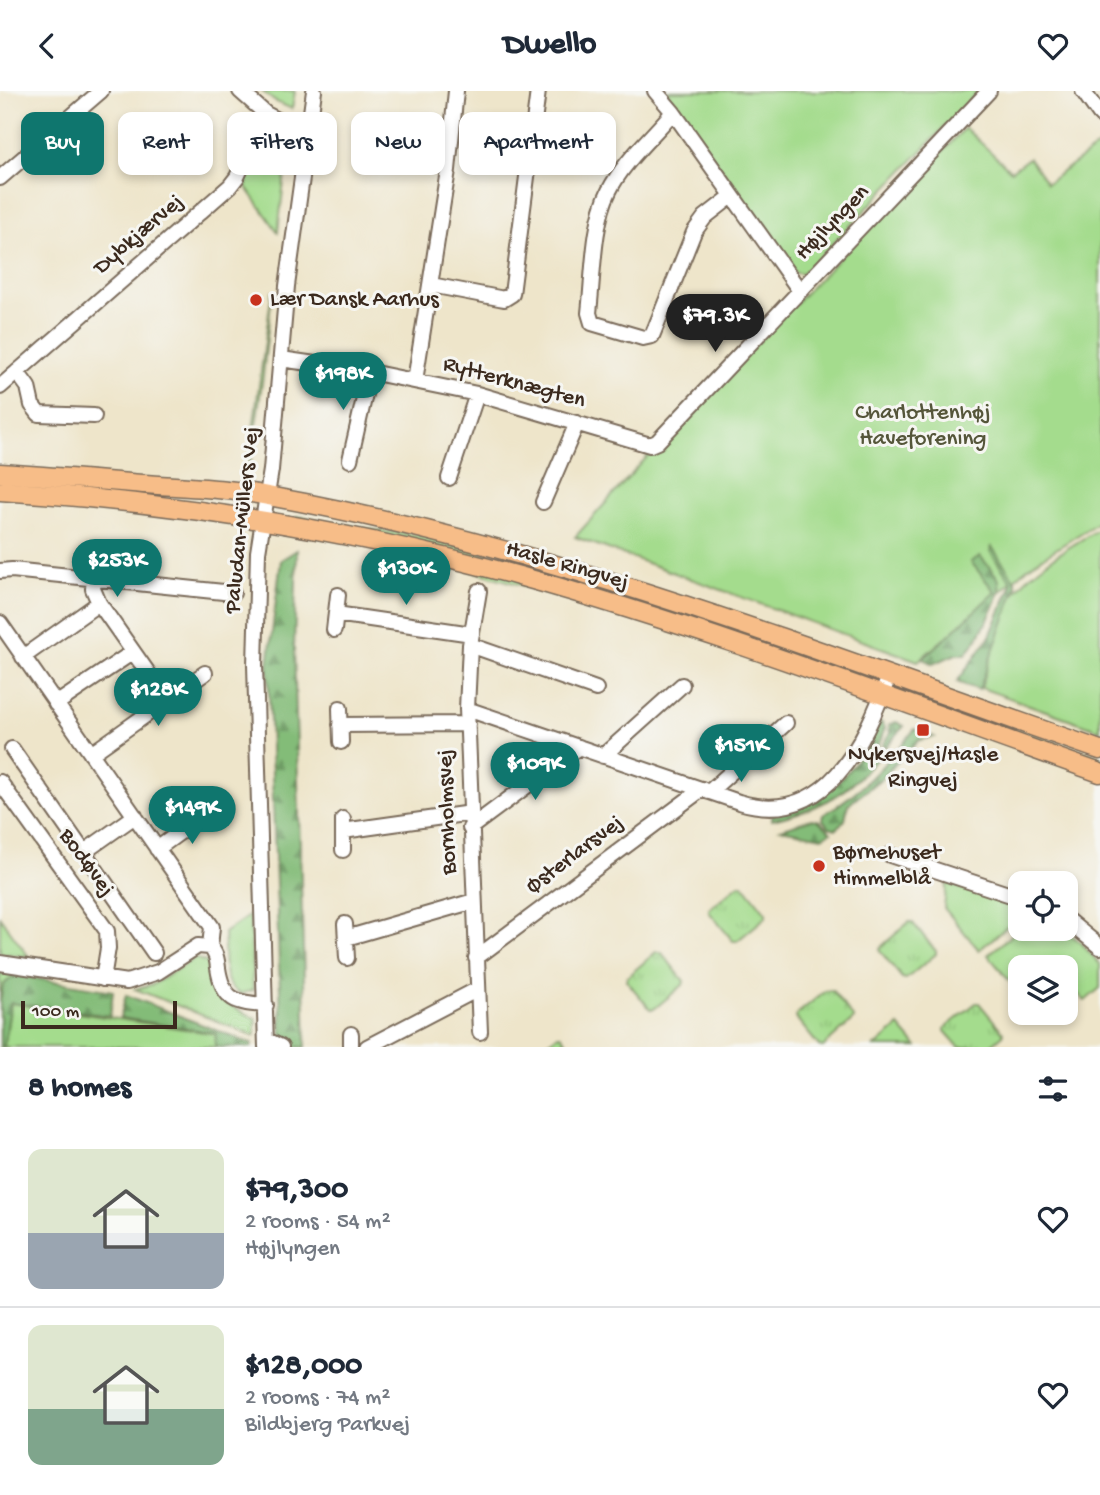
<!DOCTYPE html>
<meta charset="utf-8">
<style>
:root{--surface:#fff;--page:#f6f6f7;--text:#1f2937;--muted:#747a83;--line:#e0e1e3;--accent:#0f766e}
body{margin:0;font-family:"Gochi Hand",sans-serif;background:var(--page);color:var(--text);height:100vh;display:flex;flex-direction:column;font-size:26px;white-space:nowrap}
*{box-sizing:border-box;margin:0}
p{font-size:23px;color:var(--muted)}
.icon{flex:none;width:38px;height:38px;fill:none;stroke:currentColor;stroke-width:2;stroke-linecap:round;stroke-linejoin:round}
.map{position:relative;height:956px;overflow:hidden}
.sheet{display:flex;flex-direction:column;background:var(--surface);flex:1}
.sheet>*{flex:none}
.top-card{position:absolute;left:21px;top:21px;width:700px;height:63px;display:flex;gap:14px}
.fabs{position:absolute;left:1008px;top:780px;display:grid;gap:14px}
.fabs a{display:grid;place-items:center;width:70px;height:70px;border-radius:14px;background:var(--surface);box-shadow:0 4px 10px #0003;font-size:35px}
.scale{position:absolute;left:21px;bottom:18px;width:156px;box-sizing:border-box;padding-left:7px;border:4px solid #3b2a1e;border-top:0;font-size:19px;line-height:24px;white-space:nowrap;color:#3b2a1e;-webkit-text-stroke:5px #f6f6f2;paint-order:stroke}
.price{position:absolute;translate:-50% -60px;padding:0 16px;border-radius:24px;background:var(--accent);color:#fff;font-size:23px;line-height:46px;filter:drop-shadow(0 2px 4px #0008)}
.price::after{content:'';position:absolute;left:50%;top:42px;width:21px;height:16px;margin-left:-10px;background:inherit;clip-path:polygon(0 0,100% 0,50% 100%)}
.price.on{background:#222;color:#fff}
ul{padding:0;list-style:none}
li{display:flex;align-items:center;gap:21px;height:175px;padding:0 28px}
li+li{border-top:2px solid var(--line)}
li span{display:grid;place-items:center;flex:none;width:196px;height:140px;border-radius:14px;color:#555}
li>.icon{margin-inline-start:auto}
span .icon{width:84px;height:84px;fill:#fffc;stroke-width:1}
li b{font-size:30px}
h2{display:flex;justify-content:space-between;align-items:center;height:84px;padding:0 28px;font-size:30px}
.pill{padding:0 24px;border-radius:14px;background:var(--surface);box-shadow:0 4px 10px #0003;font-size:24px;line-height:63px}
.pill.on{background:var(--accent);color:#fff}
header{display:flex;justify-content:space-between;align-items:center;height:91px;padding:0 28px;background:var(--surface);font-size:32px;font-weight:700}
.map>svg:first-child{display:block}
</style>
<header><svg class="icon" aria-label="back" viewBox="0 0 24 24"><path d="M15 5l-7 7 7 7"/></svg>Dwello<svg class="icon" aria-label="heart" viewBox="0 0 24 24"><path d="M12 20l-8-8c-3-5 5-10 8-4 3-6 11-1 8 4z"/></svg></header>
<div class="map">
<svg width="1100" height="956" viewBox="0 0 1100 956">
<defs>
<pattern id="forest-firs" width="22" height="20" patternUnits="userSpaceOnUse" patternTransform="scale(1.75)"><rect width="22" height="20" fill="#83bc78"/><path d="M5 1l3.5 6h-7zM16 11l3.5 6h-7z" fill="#6c9962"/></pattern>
<pattern id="park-tufts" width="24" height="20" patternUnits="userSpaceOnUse" patternTransform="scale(1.75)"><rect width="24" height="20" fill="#a4dc8d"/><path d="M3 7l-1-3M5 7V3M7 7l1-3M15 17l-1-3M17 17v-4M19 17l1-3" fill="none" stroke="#8ebd79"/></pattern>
</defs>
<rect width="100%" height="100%" fill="#f6f6f2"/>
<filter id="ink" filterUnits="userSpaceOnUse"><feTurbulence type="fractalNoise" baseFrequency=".0143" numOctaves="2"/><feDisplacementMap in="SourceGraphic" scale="14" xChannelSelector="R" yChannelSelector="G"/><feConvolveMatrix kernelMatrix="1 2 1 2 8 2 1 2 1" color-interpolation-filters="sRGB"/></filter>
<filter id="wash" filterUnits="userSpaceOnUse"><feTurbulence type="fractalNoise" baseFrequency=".00686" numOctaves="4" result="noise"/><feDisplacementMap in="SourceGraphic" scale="28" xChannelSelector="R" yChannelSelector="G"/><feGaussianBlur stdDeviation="1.57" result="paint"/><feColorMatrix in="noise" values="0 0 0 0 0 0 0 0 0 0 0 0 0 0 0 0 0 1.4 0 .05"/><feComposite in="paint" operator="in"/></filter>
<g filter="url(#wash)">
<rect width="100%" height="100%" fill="#eee5ca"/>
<path fill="#a4dc8d" stroke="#708356" stroke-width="2" d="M262,0H295L292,18L274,10Z
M666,0H979L804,183L795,182Z
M965,37L1011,80L1029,67L1047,92L1100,54V430L1031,474L918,570L575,446L647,366Z
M263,41L287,53L288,56L278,141L242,90Z
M272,200L263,285L250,375H248Z
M297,425L375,439L418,444L639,505L864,583L873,589L871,595L296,429Z
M1100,437V639L981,597C991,567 1000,519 1020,495C1041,471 1074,454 1100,437Z
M910,605L1100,666V675Z
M947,792L1020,818V825L979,859L944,817Z
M250,824L253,899L241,903C218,895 226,860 224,842Z
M0,826L29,866L0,862Z
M1020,837L1063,838L1079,850L1100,873V897L1085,910L1075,900L1066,907V877H1020V903L988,864Z
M195,867L209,872L213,894L224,911L256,928L255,945L135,898L154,893Z
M0,882L15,884L11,912L217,943L215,956H0Z
M899,935L917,956H874Z"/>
<path fill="url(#forest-firs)" stroke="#5f734b" stroke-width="2" d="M992,456L1016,491V496L979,599L957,591L990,545L1010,498L1011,491L990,460Z
M297,459L294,557L306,956H282L268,574L281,469Z
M980,465C986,472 993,480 998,487C1006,504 977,549 966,563H956L933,573L923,568L995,501L971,471Z
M881,631L885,637L878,656L882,662C847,703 824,717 772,729V724C830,713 853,678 881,631Z
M896,631L904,635L885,657L883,653L890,643L889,634Z
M915,638L934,646L919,649L883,686L848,714L845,729L836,738L829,736L822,728L823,724C864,699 884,674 915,638Z
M811,728L818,729L831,741L822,746L781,738Z
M15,884L113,900L110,925L11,912L4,956H0V911L3,894Z
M126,904L252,953V956H215L216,942L120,927Z"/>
<path fill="url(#park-tufts)" stroke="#708356" stroke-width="2" d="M739,793H743L766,822V826L737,850H733L709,821V818Z
M909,831H912L936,860V863L906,888L902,887L880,860V857Z
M656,861H661L684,890L683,894L654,918H650L626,889L627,886Z
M832,899L854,928L823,956L819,955L796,927L797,923L825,900Z
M976,912H979L1003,941V944L989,956H959L945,940V937Z
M557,944H561L571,956H542Z"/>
</g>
<g filter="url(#ink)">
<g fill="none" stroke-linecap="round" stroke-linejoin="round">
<g stroke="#7a6b5a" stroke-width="18">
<path id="minor" d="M240,0L266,23L307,44
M655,0L673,21L800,200
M1083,0L1100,24
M673,21C652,46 623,71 609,100C593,131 593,187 589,222L592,232L643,247L652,245L694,141L705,126L732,105
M0,87L101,0
M431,194L499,207L504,208L512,203L538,0
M281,268L370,281L477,303L650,354L657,351L989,0
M17,281L28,296L32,314L39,323L94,325
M415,290L448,79L456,0
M0,296L230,95L237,86L266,23
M350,369L370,281
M449,387L477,303
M543,411L577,332
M0,480L12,479L233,502
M94,488L93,498L99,512L167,609
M479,500L470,554L467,618L480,941
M336,523L472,543
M0,532L212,836L210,856C216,862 217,868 218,877C223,910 236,912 266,914
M334,539L338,504
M470,554L596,598
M23,566L99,512
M56,613L133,561
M340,617L341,651
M467,618L739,711C826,737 864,653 889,585
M340,634L468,633
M12,658L154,862
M91,663L205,582
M603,665L682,594
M0,691L107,840L108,857L103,888
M709,701L786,632
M343,728V759
M470,737L579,656
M343,740L471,722
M157,758L205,723
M84,761L135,725
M890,764L1020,807
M1066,828L1100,856
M345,833L347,867
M346,847L474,810
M476,867L702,698
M0,872L127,891L158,881L198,855L210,856
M351,943V956
M267,949L281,956
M266,956L255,574L258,461L271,379L287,195L314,0
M367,956L478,898"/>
</g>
<g stroke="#7a6b5a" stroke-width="21">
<path id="major" d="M0,382C48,385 95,389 143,393C185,396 227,397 268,405C555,456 826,564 1100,659
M0,400C175,411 350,439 519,485C716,540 908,614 1100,682"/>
</g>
<use href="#minor" stroke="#fff" stroke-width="14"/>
<use href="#major" stroke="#f7bd88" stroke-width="18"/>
</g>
</g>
<g fill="#c8321e" stroke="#f6f6f2" stroke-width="2.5">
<circle cx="256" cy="209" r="7"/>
<rect x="916" y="632" width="14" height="14" rx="3.5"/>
<circle cx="819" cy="775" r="7"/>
</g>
<g text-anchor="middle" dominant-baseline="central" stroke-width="6" stroke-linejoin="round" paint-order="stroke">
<g font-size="23" fill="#3b2a1e" stroke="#f6f6f2">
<text transform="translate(833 132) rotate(-46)">Højlyngen</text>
<text transform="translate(139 144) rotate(-41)">Dybkjærvej</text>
<text transform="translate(514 292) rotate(15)">Rytterknægten</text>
<text transform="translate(243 429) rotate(-84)">Paludan-Müllers Vej</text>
<text transform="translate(567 475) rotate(16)">Hasle Ringvej</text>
<text transform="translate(448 721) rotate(-92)">Bornholmsvej</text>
<text transform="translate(575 764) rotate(-37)">Østerlarsvej</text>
<text transform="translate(86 772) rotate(54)">Bodøvej</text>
</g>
<g font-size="23" fill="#3b2a1e" stroke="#f6f6f2" text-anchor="start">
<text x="270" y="209">Lær Dansk Aarhus</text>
<text x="923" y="664" text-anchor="middle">Nykersvej/Hasle<tspan x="923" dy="26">Ringvej</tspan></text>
<text x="833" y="762">Børnehuset<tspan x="833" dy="26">Himmelblå</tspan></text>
</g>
<g font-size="23" fill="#55563a" stroke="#f6f6f2">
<text x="923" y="322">Charlottenhøj<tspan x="923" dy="26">Haveforening</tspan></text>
</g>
</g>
</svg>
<div class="fabs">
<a><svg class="icon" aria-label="locate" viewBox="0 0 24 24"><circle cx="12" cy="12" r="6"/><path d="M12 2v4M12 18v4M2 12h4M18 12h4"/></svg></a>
<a><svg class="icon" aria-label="layers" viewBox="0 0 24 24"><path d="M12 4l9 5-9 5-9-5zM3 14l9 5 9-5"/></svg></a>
</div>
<div class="scale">100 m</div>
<b class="price on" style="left:715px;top:263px">$79.3K</b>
<b class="price" style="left:343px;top:321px">$198K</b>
<b class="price" style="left:117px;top:508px">$253K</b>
<b class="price" style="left:406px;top:516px">$130K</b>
<b class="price" style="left:158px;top:637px">$128K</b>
<b class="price" style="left:741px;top:693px">$151K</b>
<b class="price" style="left:535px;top:711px">$109K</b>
<b class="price" style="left:192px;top:755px">$149K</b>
<div class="top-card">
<a class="pill on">Buy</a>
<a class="pill">Rent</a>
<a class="pill">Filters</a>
<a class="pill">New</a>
<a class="pill">Apartment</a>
</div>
</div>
<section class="sheet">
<h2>8 homes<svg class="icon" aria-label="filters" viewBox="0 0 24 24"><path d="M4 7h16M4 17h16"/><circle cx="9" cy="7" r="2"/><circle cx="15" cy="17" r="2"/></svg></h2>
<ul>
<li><span style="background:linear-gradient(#dfe7d0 60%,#9aa5b1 0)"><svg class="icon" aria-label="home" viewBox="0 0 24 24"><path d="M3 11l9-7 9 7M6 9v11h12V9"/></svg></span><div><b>$79,300</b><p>2 rooms · 54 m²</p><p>Højlyngen</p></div><svg class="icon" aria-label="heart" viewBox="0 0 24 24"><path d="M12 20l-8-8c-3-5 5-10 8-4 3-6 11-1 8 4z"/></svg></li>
<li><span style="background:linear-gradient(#dfe7d0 60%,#7fa58c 0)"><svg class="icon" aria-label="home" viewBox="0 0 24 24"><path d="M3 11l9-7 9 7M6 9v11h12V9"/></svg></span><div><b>$128,000</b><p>2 rooms · 74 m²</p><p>Bildbjerg Parkvej</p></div><svg class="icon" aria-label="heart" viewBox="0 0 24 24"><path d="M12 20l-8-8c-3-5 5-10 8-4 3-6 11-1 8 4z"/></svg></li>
</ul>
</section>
